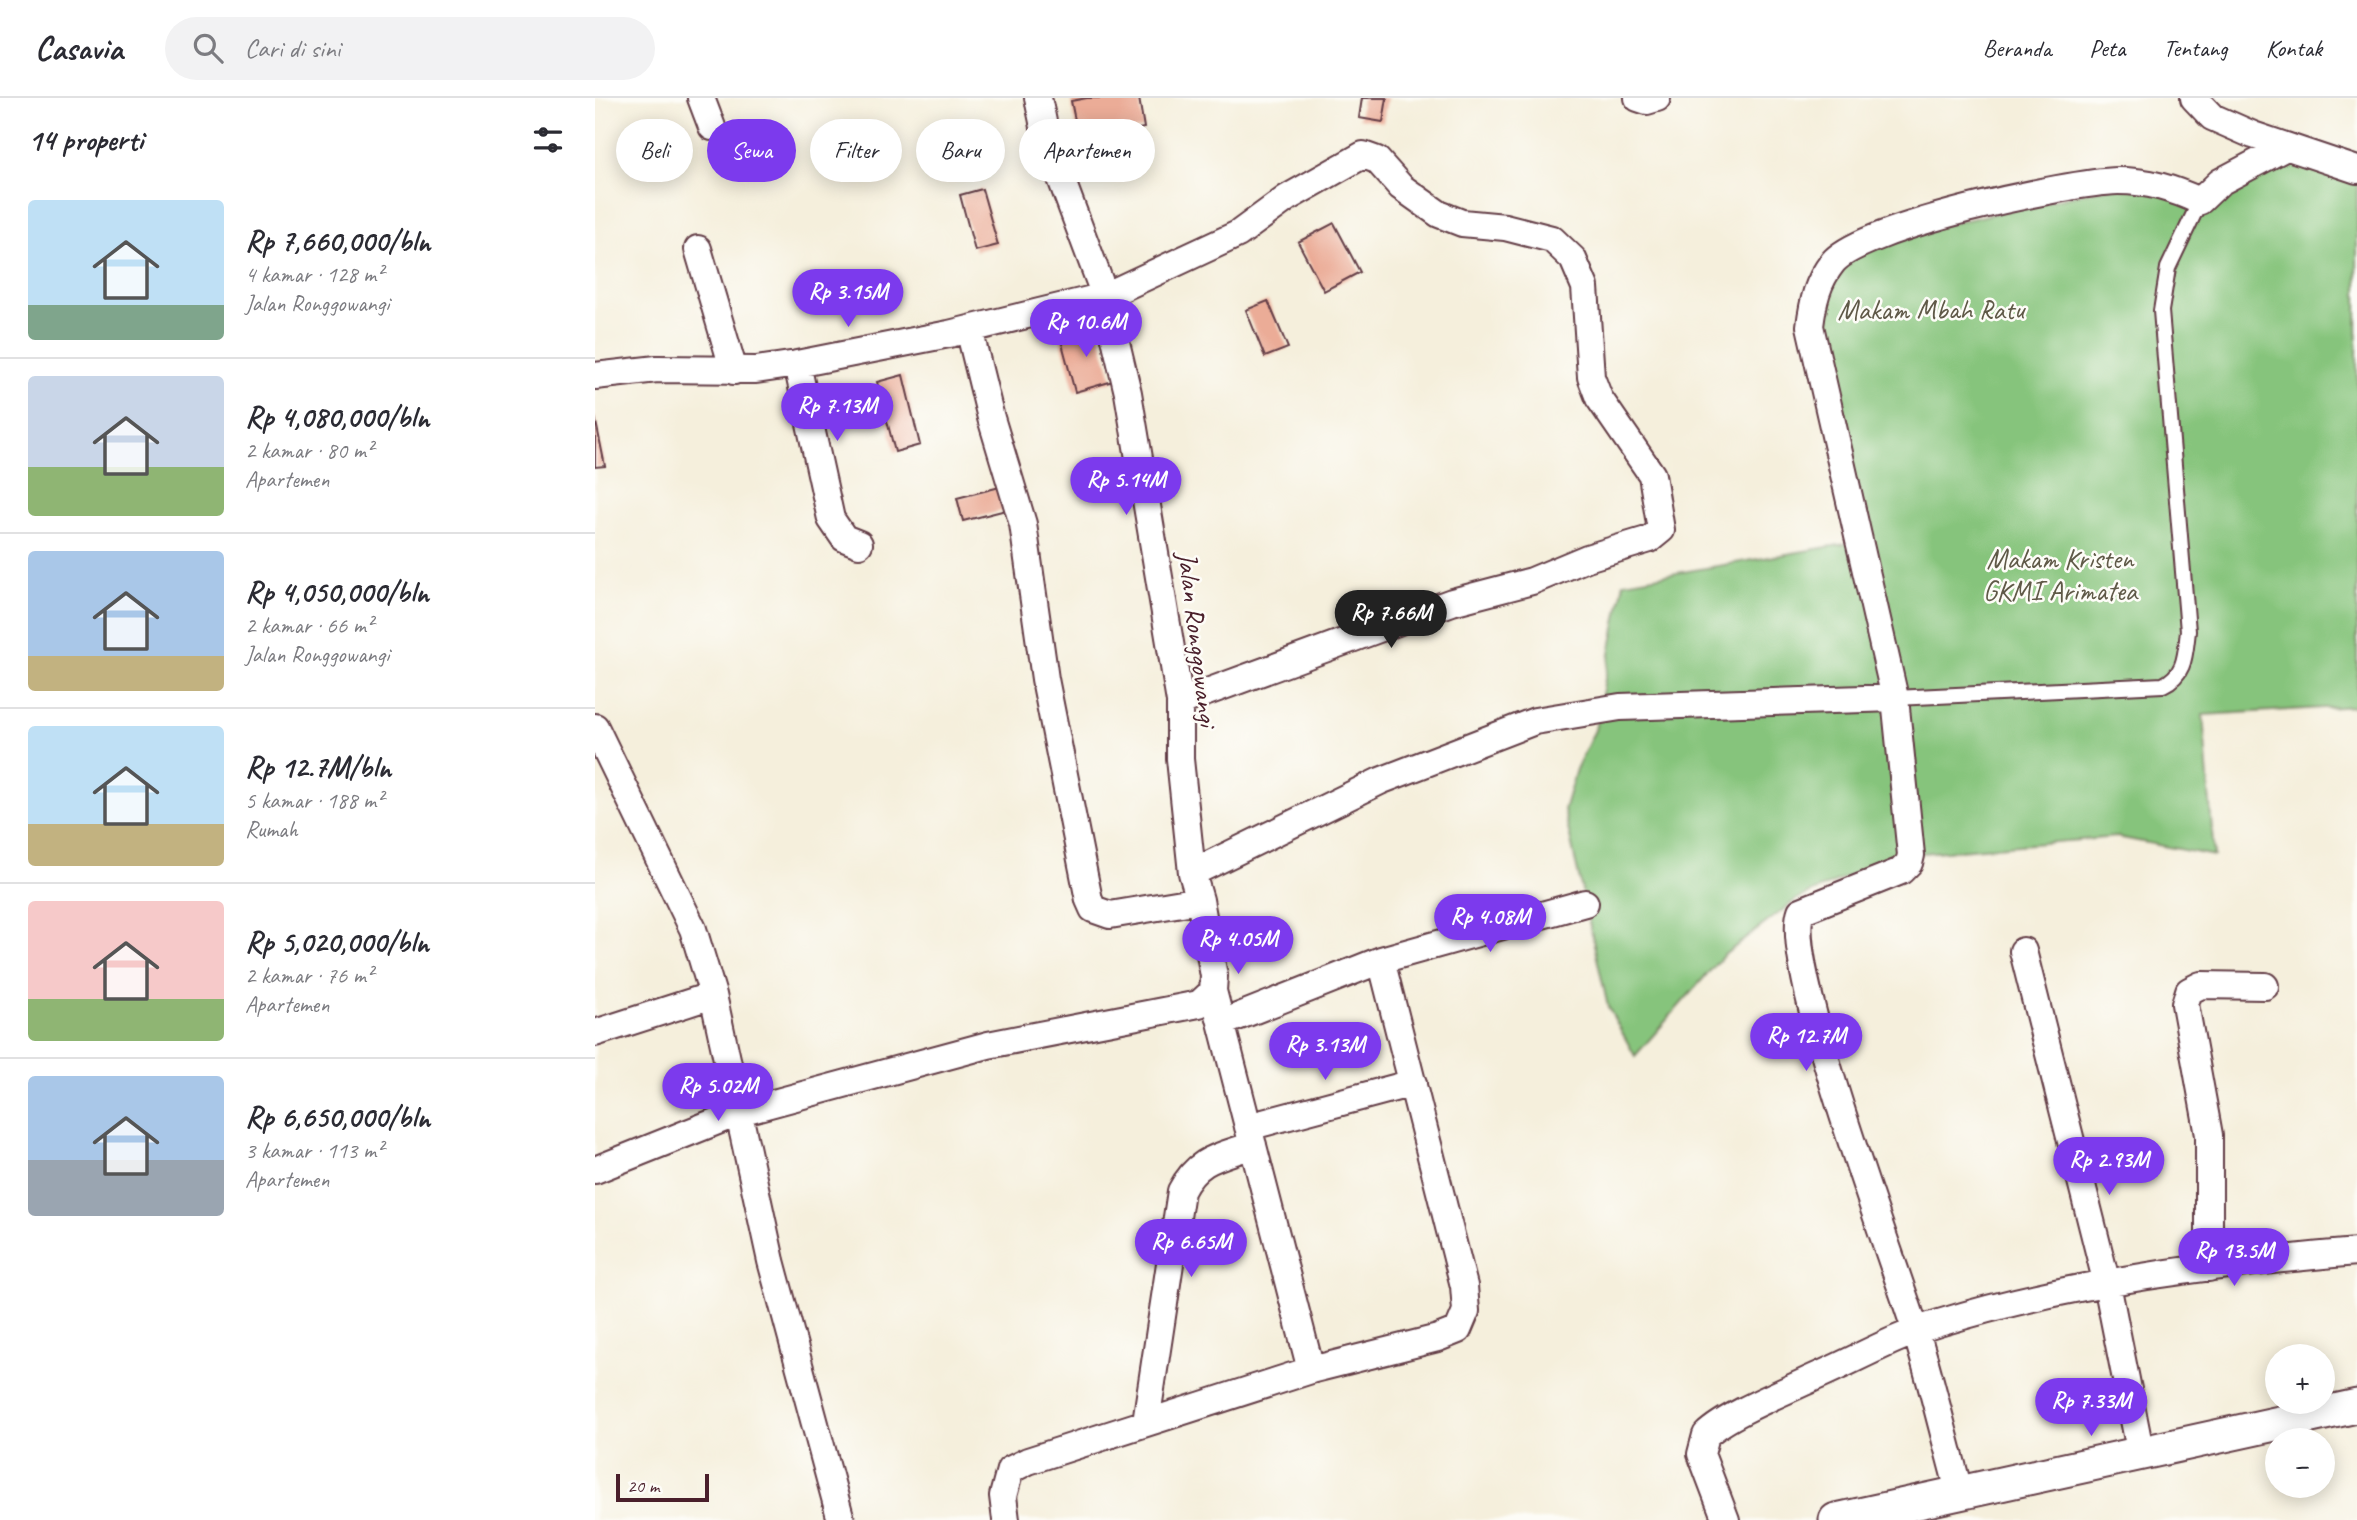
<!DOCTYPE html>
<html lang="id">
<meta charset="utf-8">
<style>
:root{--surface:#fff;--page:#f2f2f3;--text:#2b2b33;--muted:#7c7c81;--line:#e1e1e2;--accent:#7c3aed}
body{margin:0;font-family:Caveat,sans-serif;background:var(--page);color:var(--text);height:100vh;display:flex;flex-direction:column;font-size:26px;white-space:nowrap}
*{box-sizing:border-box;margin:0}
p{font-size:23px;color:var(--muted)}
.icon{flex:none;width:38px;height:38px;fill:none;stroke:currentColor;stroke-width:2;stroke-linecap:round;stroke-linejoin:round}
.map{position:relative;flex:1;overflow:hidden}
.panel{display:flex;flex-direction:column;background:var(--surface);width:595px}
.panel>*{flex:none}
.hud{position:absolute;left:21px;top:21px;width:665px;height:63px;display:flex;gap:14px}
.controls{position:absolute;left:1670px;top:1246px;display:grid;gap:14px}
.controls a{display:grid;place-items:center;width:70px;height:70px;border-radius:50%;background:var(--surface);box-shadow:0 4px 18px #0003;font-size:35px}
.scale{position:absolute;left:21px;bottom:18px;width:93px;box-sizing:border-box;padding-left:7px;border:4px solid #4a1f2b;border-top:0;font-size:19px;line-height:24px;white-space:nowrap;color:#4a1f2b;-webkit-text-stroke:5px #fdfcf7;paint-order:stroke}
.price{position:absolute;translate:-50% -60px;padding:0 16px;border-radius:24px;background:var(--accent);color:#fff;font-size:23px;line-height:46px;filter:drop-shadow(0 2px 4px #0008)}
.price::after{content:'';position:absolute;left:50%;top:42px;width:21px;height:16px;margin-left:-10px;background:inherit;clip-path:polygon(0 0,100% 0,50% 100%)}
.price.selected{background:#222;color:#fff}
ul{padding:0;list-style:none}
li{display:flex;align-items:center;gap:21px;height:175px;padding:0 28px}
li+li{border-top:2px solid var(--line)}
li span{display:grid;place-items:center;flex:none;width:196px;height:140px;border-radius:7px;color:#555}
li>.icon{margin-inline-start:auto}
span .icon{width:84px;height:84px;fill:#fffc;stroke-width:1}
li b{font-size:30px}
h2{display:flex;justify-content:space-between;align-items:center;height:84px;padding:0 28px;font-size:30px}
.chip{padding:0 24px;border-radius:32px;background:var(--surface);box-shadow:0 4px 18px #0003;font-size:24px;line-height:63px}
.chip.selected{background:var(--accent);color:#fff}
header{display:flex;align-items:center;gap:42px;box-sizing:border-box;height:98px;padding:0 35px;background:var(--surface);border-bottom:2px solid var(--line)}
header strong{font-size:33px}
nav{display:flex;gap:38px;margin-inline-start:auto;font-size:24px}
.search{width:490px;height:63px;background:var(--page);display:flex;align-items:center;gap:18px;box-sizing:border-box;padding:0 24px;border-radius:38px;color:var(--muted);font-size:26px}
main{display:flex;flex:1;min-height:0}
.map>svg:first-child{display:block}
</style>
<header>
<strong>Casavia</strong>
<div class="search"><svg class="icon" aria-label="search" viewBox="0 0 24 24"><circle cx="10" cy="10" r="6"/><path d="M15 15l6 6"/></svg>Cari di sini</div>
<nav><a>Beranda</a><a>Peta</a><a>Tentang</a><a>Kontak</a></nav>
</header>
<main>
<section class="panel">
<h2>14 properti<svg class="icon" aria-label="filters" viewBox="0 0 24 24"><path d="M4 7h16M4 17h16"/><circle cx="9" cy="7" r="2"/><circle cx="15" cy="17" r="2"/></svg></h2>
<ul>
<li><span style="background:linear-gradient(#bfe0f5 75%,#7fa58c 0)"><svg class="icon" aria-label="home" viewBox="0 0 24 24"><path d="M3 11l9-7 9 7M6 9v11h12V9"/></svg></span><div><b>Rp 7,660,000/bln</b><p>4 kamar · 128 m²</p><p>Jalan Ronggowangi</p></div></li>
<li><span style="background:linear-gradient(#c9d6e8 65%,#8fb573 0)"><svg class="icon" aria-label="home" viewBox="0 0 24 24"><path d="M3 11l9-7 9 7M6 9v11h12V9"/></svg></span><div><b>Rp 4,080,000/bln</b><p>2 kamar · 80 m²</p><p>Apartemen</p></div></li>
<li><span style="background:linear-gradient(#a9c7e8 75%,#c2b280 0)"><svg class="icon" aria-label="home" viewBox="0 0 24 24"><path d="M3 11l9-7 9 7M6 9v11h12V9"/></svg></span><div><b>Rp 4,050,000/bln</b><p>2 kamar · 66 m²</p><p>Jalan Ronggowangi</p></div></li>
<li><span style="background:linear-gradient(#bfe0f5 70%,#c2b280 0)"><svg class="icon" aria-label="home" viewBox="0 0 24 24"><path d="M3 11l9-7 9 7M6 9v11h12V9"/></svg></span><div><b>Rp 12.7M/bln</b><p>5 kamar · 188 m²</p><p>Rumah</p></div></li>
<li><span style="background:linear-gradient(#f6c9c9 70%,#8fb573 0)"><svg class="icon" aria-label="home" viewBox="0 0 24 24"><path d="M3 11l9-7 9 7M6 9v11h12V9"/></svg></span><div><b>Rp 5,020,000/bln</b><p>2 kamar · 76 m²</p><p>Apartemen</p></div></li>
<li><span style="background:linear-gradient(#a9c7e8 60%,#9aa5b1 0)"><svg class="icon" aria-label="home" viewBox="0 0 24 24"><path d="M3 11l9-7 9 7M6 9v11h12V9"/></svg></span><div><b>Rp 6,650,000/bln</b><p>3 kamar · 113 m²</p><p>Apartemen</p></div></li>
</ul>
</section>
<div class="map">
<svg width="1762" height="1422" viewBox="0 0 1762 1422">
<rect width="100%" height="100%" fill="#fdfcf7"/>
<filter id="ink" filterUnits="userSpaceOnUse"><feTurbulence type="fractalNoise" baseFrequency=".0143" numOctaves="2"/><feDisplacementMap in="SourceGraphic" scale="14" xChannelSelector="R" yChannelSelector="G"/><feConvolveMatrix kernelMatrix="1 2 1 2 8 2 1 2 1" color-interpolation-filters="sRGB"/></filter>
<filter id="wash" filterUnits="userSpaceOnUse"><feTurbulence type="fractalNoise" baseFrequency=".00686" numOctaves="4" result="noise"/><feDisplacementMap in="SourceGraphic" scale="28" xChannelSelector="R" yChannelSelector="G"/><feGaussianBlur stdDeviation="1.57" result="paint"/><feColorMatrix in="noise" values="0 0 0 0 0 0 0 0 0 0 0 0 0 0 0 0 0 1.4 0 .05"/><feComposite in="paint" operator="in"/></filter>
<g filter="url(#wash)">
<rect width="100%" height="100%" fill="#f5efdc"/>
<path fill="#86c47b" stroke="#687253" stroke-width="2" d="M1691,56L1762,83V608L1608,617L1619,758L1522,739L1302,757L1202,801L1128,858L1040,958L1013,909L969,712L981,671L1000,632L1029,484L1268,443L1222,196L1267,146L1523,87L1610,106Z"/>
<g id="blocks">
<path fill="#ebac97" d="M492,0H544L549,30L484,42L476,3Z
M767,0H792L788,24L764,20Z
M387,91L403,147L380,153L365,97Z
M739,125L765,174L729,193L703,144Z
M673,203L693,250L670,259L651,212Z
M502,227L518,283L480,294L465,238Z
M308,277L325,347L300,354L282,284Z
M0,319L10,368L0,369Z
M405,389L411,412L368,423L362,400Z"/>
</g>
</g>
<g filter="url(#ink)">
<use href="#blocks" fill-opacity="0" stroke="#643e46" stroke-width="2"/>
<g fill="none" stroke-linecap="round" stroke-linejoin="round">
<g stroke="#643e46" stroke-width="18">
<path id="service" d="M1300,600L1568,587C1591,576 1590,556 1593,533L1566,213L1573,170L1605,103"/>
</g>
<g stroke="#643e46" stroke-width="30">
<path id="minor" d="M106,0L117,29
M1043,0L1052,3L1062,0
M1599,0L1617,19L1658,37L1762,72
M103,151L139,273
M374,231L396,320L428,426L450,581L494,802L498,811L515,817L605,802L597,775L585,661V604L533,295L510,198L452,43L443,0
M202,266L236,421L249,440L264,446
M0,278L62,271L161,272L202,266L354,236L510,198L643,136L692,100L768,57L782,62L806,89L844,116L867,125L910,129L957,141L978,161L990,189L996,279L1004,300L1057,377L1066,432L1055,441L992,460L937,483L857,504L585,604
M0,629L98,831L118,897L176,1163L246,1422
M597,775L785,683L940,623L1025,609L1300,600
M1428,853L1512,1186L1546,1357
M786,862L990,805
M627,925L786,862L869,1188L871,1213L863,1232L843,1240L716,1272
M0,935L118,897
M653,1029L818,985
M0,1072L145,1014L393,947L604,906L618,893L619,878L605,802
M1614,1170V1037L1590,906L1594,893L1606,887L1670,888
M551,1324L586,1093C603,1060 624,1059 658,1047
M1365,1396C1350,1343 1338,1289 1322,1237C1300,1166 1186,866 1206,813L1306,773L1314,765L1316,757L1300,600L1215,228C1218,204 1222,184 1238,164C1267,129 1473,84 1523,83C1554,83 1578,91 1605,103L1625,84L1691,49
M411,1422L408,1398L415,1372L433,1363L716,1272L618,893
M1131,1422L1106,1356L1111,1337C1133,1316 1189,1294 1218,1280C1260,1262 1301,1238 1344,1225C1479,1183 1622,1166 1762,1154"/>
</g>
<g stroke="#643e46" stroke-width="37">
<path id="tertiary" d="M1241,1422L1762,1308"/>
</g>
<use href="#service" stroke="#fff" stroke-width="14"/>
<use href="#minor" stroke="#fff" stroke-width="26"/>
<use href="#tertiary" stroke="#fff" stroke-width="33"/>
</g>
</g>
<g text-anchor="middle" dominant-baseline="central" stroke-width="5" stroke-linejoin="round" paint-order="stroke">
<g font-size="28" fill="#5f5947" stroke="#fdfcf7">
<text x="1336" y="211">Makam Mbah Ratu</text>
<text x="1465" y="460">Makam Kristen<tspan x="1465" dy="32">GKMI Arimatea</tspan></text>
</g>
<g font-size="28" fill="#4a1f2b" stroke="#fdfcf7">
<text transform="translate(603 541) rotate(83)">Jalan Ronggowangi</text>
</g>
</g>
</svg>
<div class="controls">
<a>+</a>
<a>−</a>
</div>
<div class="scale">20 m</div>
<b class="price" style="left:253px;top:231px">Rp 3.15M</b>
<b class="price" style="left:491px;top:261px">Rp 10.6M</b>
<b class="price" style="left:242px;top:345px">Rp 7.13M</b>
<b class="price" style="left:531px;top:419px">Rp 5.14M</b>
<b class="price selected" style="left:796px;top:552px">Rp 7.66M</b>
<b class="price" style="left:895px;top:856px">Rp 4.08M</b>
<b class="price" style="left:643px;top:878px">Rp 4.05M</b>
<b class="price" style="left:1211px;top:975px">Rp 12.7M</b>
<b class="price" style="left:730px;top:984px">Rp 3.13M</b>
<b class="price" style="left:123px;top:1025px">Rp 5.02M</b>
<b class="price" style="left:1514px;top:1099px">Rp 2.93M</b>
<b class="price" style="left:596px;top:1181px">Rp 6.65M</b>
<b class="price" style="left:1639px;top:1190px">Rp 13.5M</b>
<b class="price" style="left:1496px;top:1340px">Rp 7.33M</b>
<div class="hud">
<a class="chip">Beli</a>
<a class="chip selected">Sewa</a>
<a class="chip">Filter</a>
<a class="chip">Baru</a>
<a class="chip">Apartemen</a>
</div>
</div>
</main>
